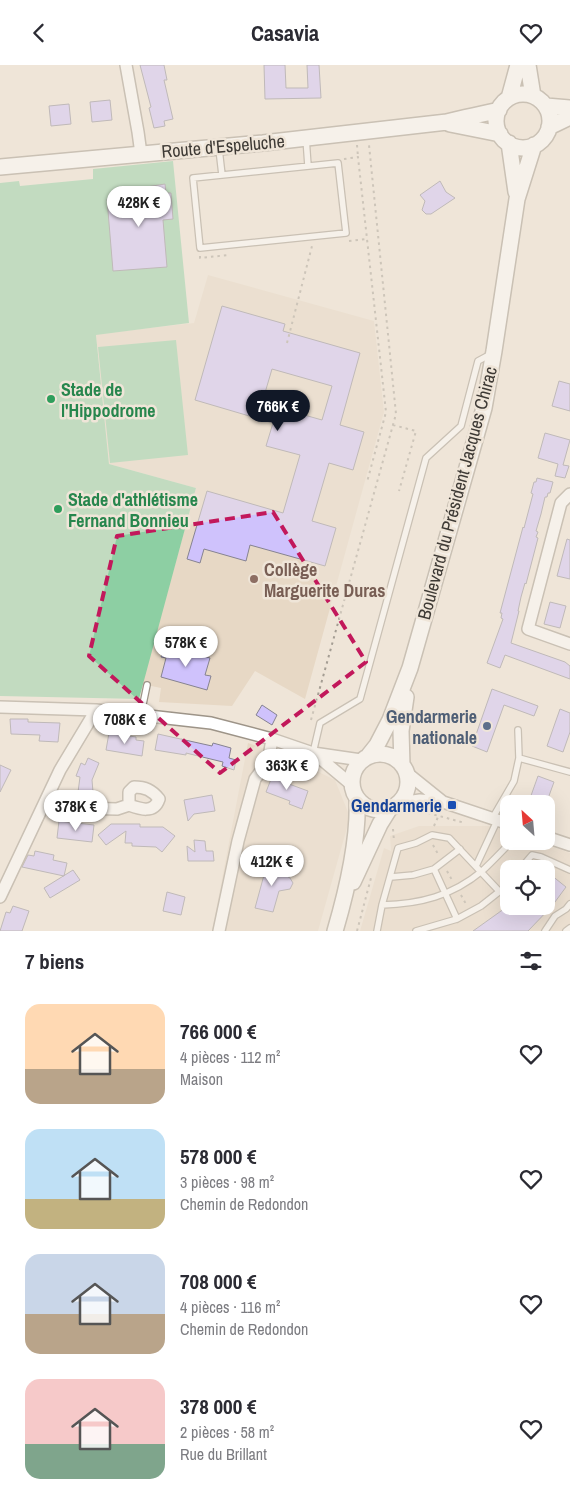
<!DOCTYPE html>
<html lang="fr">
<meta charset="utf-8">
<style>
:root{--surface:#fff;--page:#f7f7f7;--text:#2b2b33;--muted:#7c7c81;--accent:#111827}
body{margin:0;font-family:"Archivo Narrow",sans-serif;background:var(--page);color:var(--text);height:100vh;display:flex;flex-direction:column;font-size:19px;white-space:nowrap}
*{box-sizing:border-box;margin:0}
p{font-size:16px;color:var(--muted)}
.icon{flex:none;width:28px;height:28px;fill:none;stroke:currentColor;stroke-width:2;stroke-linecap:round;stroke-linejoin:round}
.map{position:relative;height:866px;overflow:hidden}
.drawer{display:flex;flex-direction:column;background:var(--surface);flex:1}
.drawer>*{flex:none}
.needle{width:32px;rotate:334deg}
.tools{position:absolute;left:500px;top:730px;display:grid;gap:10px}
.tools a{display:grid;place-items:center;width:55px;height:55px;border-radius:10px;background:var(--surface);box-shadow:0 5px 20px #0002;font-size:25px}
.price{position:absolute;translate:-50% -42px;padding:0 11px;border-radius:18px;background:#fff;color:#222;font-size:16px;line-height:32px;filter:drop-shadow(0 1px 2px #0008)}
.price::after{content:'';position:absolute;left:50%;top:30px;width:15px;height:11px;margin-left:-8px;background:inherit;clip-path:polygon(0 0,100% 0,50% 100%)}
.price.current{background:var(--accent);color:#fff}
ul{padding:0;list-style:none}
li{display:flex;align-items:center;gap:15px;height:125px;padding:0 25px}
li span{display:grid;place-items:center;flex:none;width:140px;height:100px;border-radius:15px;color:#555}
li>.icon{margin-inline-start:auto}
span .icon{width:60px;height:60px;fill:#fffc;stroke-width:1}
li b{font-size:21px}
h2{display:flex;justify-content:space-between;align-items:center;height:60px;padding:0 25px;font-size:21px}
header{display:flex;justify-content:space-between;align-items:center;height:65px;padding:0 25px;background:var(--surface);font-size:22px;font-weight:700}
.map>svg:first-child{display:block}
</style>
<header><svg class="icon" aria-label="back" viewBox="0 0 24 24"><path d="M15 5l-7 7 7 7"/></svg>Casavia<svg class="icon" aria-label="heart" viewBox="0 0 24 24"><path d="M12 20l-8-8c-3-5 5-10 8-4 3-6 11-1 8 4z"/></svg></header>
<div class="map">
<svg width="570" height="866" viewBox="0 0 570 866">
<rect width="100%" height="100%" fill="#efe5d8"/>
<path fill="#e7d8c5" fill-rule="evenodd" d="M208,210L374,256L384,347L305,634L255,606L232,641L159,637L161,623L142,619L196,423L109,399L96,269L194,258Z
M248,678L286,691L335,715L350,752L318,866H212Z
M419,761H492L509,767V776H536L570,788V866H360L384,783L391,786L390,771ZM509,804H546V841H509Z"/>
<path fill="#8dcfa3" d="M173,96L189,258L96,270L109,399L196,423L139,634L0,631V118L19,116L20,121L93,114V104Z
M176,275L188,390L110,398L98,282Z"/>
<path fill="#cfc2fc" stroke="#868391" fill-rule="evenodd" d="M140,0H164L167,15H164L173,54L164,56L165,61L154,63L149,43L151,42Z
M264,0H285L286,23H308L307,0H319L321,33L265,34Z
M110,35L112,55L92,57L90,37Z
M69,39L71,59L51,61L49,41Z
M440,116L446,127L455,133L431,149H426L422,145L425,136L420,130Z
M165,119L166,128H171L173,154L163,155L167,202L113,206L107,134L122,132L121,126Z
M222,241L285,259L283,266L360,288L340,360L364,367L353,405L329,398L312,456L336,463L325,501L250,480L246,496L204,484L200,498L187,494L207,426L283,448L300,390L266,381L273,358L195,335ZM272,304L332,321L322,355L262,338Z
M559,316L570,319V346L552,341Z
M545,368L570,375L563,400L569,401L565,413L555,411L558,399L538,393Z
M537,413L553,417L550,428H548L547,432H545L541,449L536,466L538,467L536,472L538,473L526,519L525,518L521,532L518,546H519L511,578L565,597L570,601V614L505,590L500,603L487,598L503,554L501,553L502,548H500L523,462L524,463L533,429L531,428L534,417H536Z
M567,474L570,475V514L557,511Z
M550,537L566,541L560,563L544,559Z
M165,580L210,593L205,610L211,611L207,625L161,612L166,593L161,592Z
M492,624L538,641L534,651L504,640L487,687L472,681Z
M262,640L277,650L272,660L256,650Z
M560,644L570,648V667L563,687L547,681Z
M10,654H28V657L60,658L58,677L39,676L40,670L11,669Z
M109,668L136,672V675L144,676L142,691L106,685Z
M158,669L212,681L213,678L231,683L229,693L236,695L234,705L222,701L223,697L186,688V690L155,685Z
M88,693L99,698L92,715L93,727H78L80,712L76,711L81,698L85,700Z
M0,700L11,705L0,727Z
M273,709L290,716L289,719L308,726L302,744L289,739L290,736L266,727Z
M538,711L554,717L546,739H528Z
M212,730L215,746L194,749L188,756L184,735Z
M59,756L94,760L92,777L57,773Z
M111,759H140V762H163L175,771L162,787L156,782L132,781V778H125L126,766L106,780L98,770Z
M194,775L205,776L206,786H213L214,796H188L187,781L195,787Z
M35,786L54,790L53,795L67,798L64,811L22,802L28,790L34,791Z
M267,799L285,803L283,809L290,813L293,818L290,824L279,826L273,847L255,843Z
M73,805L80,815L50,833L44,823Z
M546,806L566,822L552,841L528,866H473L508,841H546Z
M167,827L185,832L181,850L163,846Z
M13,841L29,846L22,866H0L6,847L10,848Z"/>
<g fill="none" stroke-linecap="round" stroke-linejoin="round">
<g stroke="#9d9488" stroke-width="8">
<path id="lane" d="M306,73L308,101
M219,84L222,110
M338,98L346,168L200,183L193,113Z
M141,649L147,620
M518,665L519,693
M313,688L320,658L360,634L426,393L461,361L478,296L491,289
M492,754L514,716L519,693L570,707
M476,801L497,756
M434,804L457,854
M520,804L532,790L541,792L570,805
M391,812L413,810L434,804L460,784
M382,840C420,839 452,831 482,806C492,797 502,786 512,776
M377,866L382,840L398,783L416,778L432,770L449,773L499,826
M416,866L457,854L481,841L509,819
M545,866L555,851L566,844L570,839
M566,866L570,863"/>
</g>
<g stroke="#9d9488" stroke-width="14">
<path id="street" d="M126,0L138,67L141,89
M570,429L561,438L528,564L570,579
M0,642L96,645L211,658L272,674L313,688L361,695
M315,689L352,720
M407,708L443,737
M134,722C145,722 152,725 159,734C154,749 140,744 129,740V727Z
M48,732L78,743L117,744L129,740
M398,738L420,735L443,737L509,759
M546,772L570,780
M0,832L60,705L96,645
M219,866L238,776L255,714L264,702L269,692L272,674"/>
</g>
<g stroke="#9d9488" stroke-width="18">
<path id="secondary" d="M528,0L533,31
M496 56a27 27 0 1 1 54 0a27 27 0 1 1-54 0Z
M509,33L518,0
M546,41L570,43
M450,59L500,69
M549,62L570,52
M509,78L516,127
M0,102L263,78L447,57C464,52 481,50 499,45
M352 717a28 28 0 1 1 56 0a28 28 0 1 1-56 0Z
M369,690L377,680L390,655L410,603L484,343L494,286L517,134L534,80
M402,700L401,666L406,632
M353,817L380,759L390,743
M335,866C347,825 359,776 357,733"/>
</g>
<path stroke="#a49d93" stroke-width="2" stroke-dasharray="2.5 4" stroke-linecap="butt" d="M357,80L358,92
M344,94L358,92L386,347L367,417
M349,176L367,174
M200,191V193L228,190
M287,278L312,181
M393,360L416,366L399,426
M311,655L396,349L369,80
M428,748L465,758
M434,761L438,752
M393,764L394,776
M433,780L438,789
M447,806L452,815
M461,830L466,839
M357,866L371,813"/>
<use href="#lane" stroke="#fff" stroke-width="5.5"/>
<use href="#street" stroke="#fff" stroke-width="11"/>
<use href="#secondary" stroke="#fff" stroke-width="15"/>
</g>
<path d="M0 0H570V866H0ZM273,447L366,597L220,708L89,591L117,471Z" fill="#efe5d8" fill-opacity=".55" fill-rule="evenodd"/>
<path fill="none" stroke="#c2185b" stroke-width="4" stroke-dasharray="10 6" stroke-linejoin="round" d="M273,447L366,597L220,708L89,591L117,471Z"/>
<g fill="#2e9e5b" stroke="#efe5d8" stroke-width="2">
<circle cx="51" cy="334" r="5"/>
<circle cx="58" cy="444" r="5"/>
</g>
<circle fill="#8d6e63" stroke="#efe5d8" stroke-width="2" cx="254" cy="514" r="5"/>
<circle fill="#5c6f8a" stroke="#efe5d8" stroke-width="2" cx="487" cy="661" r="5"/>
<rect fill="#1a4fb4" stroke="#efe5d8" stroke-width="2" x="447" y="735" width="10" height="10" rx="2.5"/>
<g text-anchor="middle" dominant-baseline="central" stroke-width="5" stroke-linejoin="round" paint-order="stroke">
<g font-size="18" fill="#3e3a35" stroke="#efe5d8">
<text transform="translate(223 81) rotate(-5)">Route d'Espeluche</text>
<text transform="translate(457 428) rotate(-75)">Boulevard du Président Jacques Chirac</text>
</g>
<g font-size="18" font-weight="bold" fill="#27864d" stroke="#efe5d8" text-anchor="start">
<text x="61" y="324">Stade de<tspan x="61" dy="21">l'Hippodrome</tspan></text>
<text x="68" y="434">Stade d'athlétisme<tspan x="68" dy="21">Fernand Bonnieu</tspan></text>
</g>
<g font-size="18" font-weight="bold" fill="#785e54" stroke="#efe5d8" text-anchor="start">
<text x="264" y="504">Collège<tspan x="264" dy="21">Marguerite Duras</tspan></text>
</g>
<g font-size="18" font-weight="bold" fill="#4e5e75" stroke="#efe5d8" text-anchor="end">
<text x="477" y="651">Gendarmerie<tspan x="477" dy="21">nationale</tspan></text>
</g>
<g font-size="18" font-weight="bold" fill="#164399" stroke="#efe5d8" text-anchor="end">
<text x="442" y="740">Gendarmerie</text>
</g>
</g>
</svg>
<div class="tools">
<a><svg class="needle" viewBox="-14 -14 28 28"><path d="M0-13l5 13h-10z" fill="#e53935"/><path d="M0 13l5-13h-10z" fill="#7c7c81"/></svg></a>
<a><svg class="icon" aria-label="locate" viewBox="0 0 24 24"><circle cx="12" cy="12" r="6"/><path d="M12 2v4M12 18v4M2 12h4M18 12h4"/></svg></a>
</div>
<b class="price" style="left:139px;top:163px">428K €</b>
<b class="price current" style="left:278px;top:367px">766K €</b>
<b class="price" style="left:186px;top:603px">578K €</b>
<b class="price" style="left:125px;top:680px">708K €</b>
<b class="price" style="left:287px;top:726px">363K €</b>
<b class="price" style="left:76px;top:767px">378K €</b>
<b class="price" style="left:272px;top:822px">412K €</b>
</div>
<section class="drawer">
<h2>7 biens<svg class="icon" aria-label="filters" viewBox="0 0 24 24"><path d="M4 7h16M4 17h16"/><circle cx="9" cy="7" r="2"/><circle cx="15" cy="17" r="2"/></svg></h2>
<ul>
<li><span style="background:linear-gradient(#ffd9b3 65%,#b9a48a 0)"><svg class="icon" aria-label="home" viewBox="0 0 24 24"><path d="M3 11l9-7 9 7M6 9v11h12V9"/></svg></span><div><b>766 000 €</b><p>4 pièces · 112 m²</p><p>Maison</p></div><svg class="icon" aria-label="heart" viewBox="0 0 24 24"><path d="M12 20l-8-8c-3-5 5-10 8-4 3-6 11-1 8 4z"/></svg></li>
<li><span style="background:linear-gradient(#bfe0f5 70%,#c2b280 0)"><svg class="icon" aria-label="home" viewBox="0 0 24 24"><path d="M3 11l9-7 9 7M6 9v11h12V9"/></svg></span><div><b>578 000 €</b><p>3 pièces · 98 m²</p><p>Chemin de Redondon</p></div><svg class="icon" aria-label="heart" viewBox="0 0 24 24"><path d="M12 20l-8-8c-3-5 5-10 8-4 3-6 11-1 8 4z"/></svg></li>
<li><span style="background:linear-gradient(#c9d6e8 60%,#b9a48a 0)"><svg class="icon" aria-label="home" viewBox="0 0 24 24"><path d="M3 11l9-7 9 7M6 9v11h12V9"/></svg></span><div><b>708 000 €</b><p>4 pièces · 116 m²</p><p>Chemin de Redondon</p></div><svg class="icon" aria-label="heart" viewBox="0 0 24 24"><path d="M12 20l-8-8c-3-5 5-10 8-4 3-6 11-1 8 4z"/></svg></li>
<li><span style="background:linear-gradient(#f6c9c9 65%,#7fa58c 0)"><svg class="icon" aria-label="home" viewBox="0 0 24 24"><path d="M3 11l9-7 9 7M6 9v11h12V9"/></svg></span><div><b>378 000 €</b><p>2 pièces · 58 m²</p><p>Rue du Brillant</p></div><svg class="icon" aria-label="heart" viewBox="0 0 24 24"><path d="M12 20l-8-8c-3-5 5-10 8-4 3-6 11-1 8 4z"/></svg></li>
</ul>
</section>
